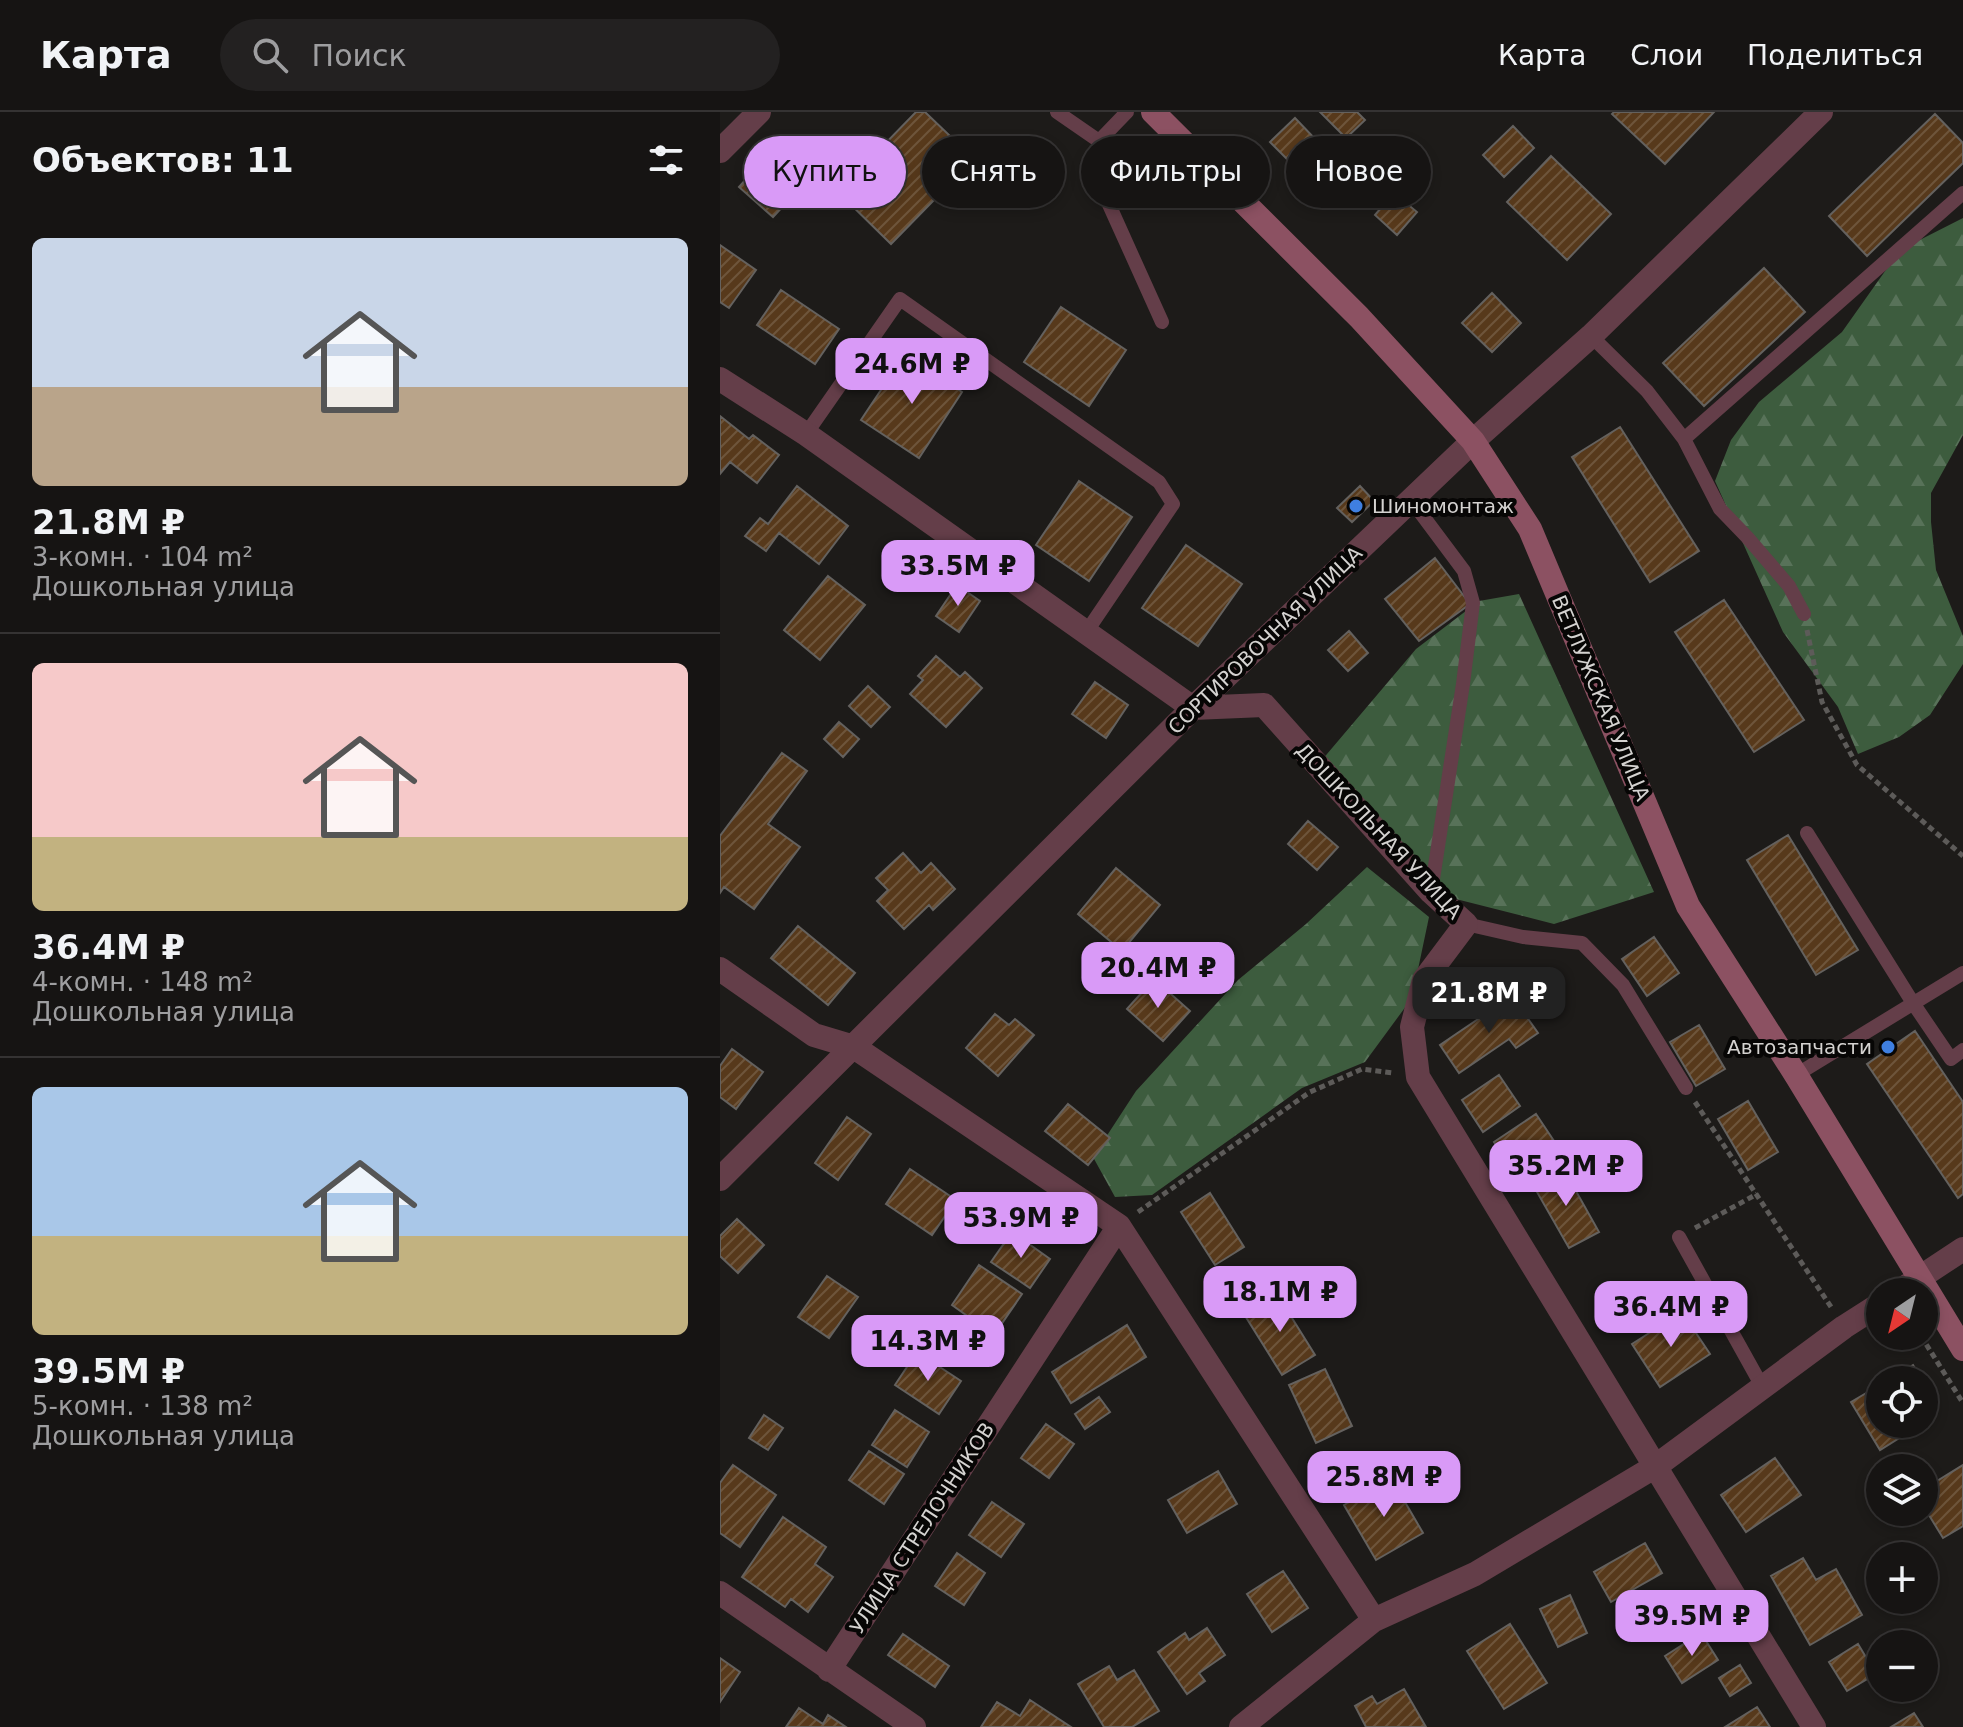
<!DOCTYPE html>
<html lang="ru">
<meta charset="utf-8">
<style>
:root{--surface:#161413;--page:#232121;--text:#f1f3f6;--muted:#9e9ea0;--line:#353333;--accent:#d99af7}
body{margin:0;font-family:"DejaVu Sans",sans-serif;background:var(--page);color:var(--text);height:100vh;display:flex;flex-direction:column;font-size:30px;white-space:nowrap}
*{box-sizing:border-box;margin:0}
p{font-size:26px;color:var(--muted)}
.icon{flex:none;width:44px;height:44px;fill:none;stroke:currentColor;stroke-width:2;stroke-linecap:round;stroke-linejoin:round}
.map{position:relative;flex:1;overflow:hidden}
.drawer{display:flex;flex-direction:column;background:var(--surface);width:720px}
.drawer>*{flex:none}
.top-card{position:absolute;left:24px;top:24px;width:760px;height:72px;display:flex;gap:16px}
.needle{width:52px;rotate:215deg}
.buttons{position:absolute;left:1146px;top:1166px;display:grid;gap:16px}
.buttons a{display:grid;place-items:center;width:72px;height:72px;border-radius:50%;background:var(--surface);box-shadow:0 4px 12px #0003,0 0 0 2px var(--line);font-size:40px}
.price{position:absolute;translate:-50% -68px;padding:0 18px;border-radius:16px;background:var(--accent);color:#111;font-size:26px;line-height:52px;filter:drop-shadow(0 2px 4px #0008)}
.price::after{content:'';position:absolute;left:50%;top:48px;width:24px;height:18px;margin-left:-12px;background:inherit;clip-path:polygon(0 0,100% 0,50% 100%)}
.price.on{background:#222;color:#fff}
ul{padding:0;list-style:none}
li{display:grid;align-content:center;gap:16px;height:424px;padding:0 32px}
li+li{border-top:2px solid var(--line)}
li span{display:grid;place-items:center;height:248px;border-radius:12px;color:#555}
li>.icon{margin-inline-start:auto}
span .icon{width:144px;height:144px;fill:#fffc;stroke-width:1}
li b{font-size:34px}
h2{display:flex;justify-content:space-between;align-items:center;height:96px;padding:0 32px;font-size:34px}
.tag{padding:0 28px;border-radius:36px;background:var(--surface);box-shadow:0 4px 12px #0003,0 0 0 2px var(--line);font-size:28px;line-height:72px}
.tag.on{background:var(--accent);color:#111}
header{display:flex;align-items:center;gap:48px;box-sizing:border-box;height:112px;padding:0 40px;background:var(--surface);border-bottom:2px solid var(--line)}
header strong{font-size:38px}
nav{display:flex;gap:44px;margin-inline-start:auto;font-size:28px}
.search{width:560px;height:72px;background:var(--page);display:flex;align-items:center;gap:20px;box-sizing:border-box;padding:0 28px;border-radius:44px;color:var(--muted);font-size:30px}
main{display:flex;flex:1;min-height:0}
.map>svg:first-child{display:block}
</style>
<header>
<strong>Карта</strong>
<div class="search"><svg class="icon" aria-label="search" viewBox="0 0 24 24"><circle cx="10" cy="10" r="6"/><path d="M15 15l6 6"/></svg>Поиск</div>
<nav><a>Карта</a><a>Слои</a><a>Поделиться</a></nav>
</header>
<main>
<section class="drawer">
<h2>Объектов: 11<svg class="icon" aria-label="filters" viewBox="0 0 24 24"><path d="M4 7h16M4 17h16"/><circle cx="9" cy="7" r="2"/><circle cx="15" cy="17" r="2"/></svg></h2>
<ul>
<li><span style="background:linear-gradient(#c9d6e8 60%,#b9a48a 0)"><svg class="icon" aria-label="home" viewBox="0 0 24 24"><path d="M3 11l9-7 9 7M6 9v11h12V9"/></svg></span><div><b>21.8M ₽</b><p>3-комн. · 104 m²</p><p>Дошкольная улица</p></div></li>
<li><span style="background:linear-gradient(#f6c9c9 70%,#c2b280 0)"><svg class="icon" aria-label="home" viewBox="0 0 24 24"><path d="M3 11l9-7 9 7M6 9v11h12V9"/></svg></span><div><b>36.4M ₽</b><p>4-комн. · 148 m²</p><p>Дошкольная улица</p></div></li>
<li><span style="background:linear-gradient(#a9c7e8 60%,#c2b280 0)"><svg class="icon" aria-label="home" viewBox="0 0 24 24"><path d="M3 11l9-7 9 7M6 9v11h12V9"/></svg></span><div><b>39.5M ₽</b><p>5-комн. · 138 m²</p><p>Дошкольная улица</p></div></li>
</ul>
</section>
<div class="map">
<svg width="1243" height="1615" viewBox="0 0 1243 1615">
<defs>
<pattern id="forest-firs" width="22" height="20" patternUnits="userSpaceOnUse" patternTransform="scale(2)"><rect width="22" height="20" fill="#3d5c3e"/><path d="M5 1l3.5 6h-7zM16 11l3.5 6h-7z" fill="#587259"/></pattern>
<pattern id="building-hatch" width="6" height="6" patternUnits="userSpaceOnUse" patternTransform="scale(2)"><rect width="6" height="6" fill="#57391b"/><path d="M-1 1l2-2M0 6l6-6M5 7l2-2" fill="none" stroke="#6e553b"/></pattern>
</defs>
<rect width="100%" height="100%" fill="#1d1b19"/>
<path fill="url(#forest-firs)" d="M1243,106V323L1211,381V410L1216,458L1243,524V552L1210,603L1179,625L1138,642L1118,595L1063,520L995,369L1011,328L1039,290L1122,220L1180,138Z
M799,482L934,780L834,812L724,784L596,655L696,537L759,489Z
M647,755L709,805L692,886L645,950L582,976L432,1083L395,1085L373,1045L416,979L518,868L586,812Z"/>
<path fill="url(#building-hatch)" stroke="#64615e" stroke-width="2" d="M196,0H205L254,47L171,132L118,80Z
M600,0H637L645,8L626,26Z
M894,0H994L945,52L892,2Z
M1215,2L1243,31V51L1147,144L1109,104Z
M575,6L598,30L574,54L550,30Z
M793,14L814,36L784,65L763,43Z
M831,44L891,102L847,148L787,90Z
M46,45L80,76L53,105L19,75Z
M674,81L697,100L677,123L655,103Z
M0,133L36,158L9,196L0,190Z
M1044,156L1085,200L984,294L943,251Z
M61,178L119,217L95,252L37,213Z
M772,181L801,211L772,240L742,211Z
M341,195L406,238L369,294L304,250Z
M185,242L242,280L199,346L141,308Z
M0,304L29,327L33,323L59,343L37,371L10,350L0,362Z
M900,315L979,439L930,470L852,345Z
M359,369L412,405L369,469L316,433Z
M77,374L128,414L99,452L59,421L46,439L25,424L40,406L48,412Z
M640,374L654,389L632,410L617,396Z
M466,433L522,472L478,534L422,496Z
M715,446L750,492L699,529L665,487Z
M108,464L145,493L100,548L64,518Z
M237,473L260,489L239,520L216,504Z
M1004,488L1084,608L1034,640L955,520Z
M629,519L648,541L628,559L608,538Z
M216,544L240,565L245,560L262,576L226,615L190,582L203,568L198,564Z
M375,570L408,593L386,626L352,602Z
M148,574L170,595L151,615L129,594Z
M119,610L139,627L123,645L104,627Z
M62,641L87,659L48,712L80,735L34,797L4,775L0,781V724Z
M588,709L618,735L597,758L568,732Z
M1068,723L1138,838L1096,863L1027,748Z
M183,741L201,761L211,751L235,777L213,798L209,793L184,817L157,789L168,778L156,766Z
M396,756L440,793L402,839L358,802Z
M78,814L135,861L108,893L51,846Z
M934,825L959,861L927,884L902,847Z
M434,867L470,899L443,929L407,897Z
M792,884L818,921L796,936L789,927L739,961L720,933Z
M275,902L289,913L295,907L314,923L278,964L246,936Z
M979,913L1005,957L976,974L950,930Z
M1195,919L1243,990V1082L1238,1086L1147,952Z
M12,937L43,960L16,997L0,985V954Z
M779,963L800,994L763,1020L742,988Z
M1028,989L1058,1040L1028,1058L998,1007Z
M348,992L390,1026L368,1053L325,1019Z
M816,1002L838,1035L796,1063L774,1030Z
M127,1005L151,1022L118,1068L95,1051Z
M843,1056L879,1120L849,1136L813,1073Z
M190,1057L236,1088L212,1123L166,1092Z
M490,1081L524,1135L495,1153L461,1100Z
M17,1107L44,1133L18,1161L0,1144V1124Z
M292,1120L330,1147L310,1176L271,1150Z
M259,1153L302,1182L274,1223L232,1193Z
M107,1164L138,1185L109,1226L78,1205Z
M557,1182L595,1243L562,1263L524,1202Z
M962,1200L990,1242L940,1275L912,1232Z
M407,1213L426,1245L351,1291L332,1260Z
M197,1240L241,1269L219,1302L175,1273Z
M1193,1253L1202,1268H1168Z
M605,1257L632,1314L596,1331L569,1273Z
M1204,1271L1216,1292L1204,1299Z
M1160,1273V1312H1184L1189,1320L1160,1338L1131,1290Z
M379,1285L390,1300L365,1317L355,1302Z
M175,1298L209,1320L187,1355L152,1333Z
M44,1303L63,1316L48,1338L29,1326Z
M326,1312L354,1332L329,1366L301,1346Z
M149,1339L184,1362L164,1392L129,1368Z
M1055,1346L1081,1383L1026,1420L1001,1383Z
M13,1353L56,1383L20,1435L0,1421V1371Z
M1243,1353V1414L1223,1426L1204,1395V1377Z
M498,1359L517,1392L467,1421L448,1388Z
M671,1366L703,1421L656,1448L624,1393Z
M272,1390L304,1412L281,1445L249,1423Z
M63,1405L106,1435L95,1452L113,1465L88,1500L71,1487L65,1495L22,1465Z
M925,1431L942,1461L891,1490L874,1460Z
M237,1441L265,1461L244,1493L215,1474Z
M1083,1446L1096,1468L1116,1457L1142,1503L1090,1533L1051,1464Z
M563,1459L588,1496L552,1520L527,1482Z
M850,1483L867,1521L838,1535L820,1497Z
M790,1512L827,1571L784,1597L747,1539Z
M487,1516L505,1543L479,1561L485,1569L467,1582L438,1540L465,1521L469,1528Z
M981,1521L998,1548L962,1571L945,1544Z
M183,1522L229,1554L215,1575L168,1543Z
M1138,1532L1156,1562L1127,1579L1109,1550Z
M0,1546L20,1560L0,1590Z
M1020,1553L1031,1571L1010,1584L999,1566Z
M389,1554L397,1568L414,1558L439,1599L412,1615H384L358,1572Z
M684,1577L706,1615H646L635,1594L652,1584L657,1592Z
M310,1588L351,1615H261L277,1590L300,1604Z
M1037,1595L1050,1615H1005Z
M79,1596L103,1612L108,1603L126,1615H66Z
M1194,1601L1203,1615H1171Z"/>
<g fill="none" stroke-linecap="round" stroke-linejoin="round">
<path stroke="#5d5b59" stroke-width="5" stroke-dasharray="6 4" stroke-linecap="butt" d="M1087,518L1102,590L1137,653L1243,744
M975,990L1111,1195
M418,1100L590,980L642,957L673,961
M975,1116L1037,1082
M1201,1224L1243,1291"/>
<path stroke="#643e49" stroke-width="14" d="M337,0L379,29L407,0
M379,29L387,88L442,210
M871,224L927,279L964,327L1000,397L1027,425L1069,474L1084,502
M86,322L180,187L439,370L453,392L365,522
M964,327L1243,81
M691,388L744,459L753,491L743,572L711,780
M1087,721L1193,891L1231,947L1243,938
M746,812L803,825L862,831L903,873L966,976
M1076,963L1243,861
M959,1125L1043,1276"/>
<path stroke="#643e49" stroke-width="24" d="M0,39L39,0
M0,267L86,322L473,596L544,593L711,780L746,812L704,868L692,915L698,965L1094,1615
M0,857L94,923L134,935L399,1114L654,1508
M0,1067L473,596L753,329L871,224L1101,0
M1178,1180L1243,1137
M0,1481L194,1615
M109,1558L399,1114
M521,1615L654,1508L755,1462L936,1354L1124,1215L1160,1192"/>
<path stroke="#8c5162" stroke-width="24" d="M433,0L639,205L753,329L810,417L968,794L1076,963L1243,1237"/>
</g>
<g fill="#3f7fe0" stroke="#070605" stroke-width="3">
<circle cx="636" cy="394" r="8"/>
<circle cx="1168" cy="935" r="8"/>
</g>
<g text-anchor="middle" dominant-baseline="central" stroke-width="8" stroke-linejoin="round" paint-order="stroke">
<g font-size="20" fill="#d4d2d0" stroke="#070605" text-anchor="start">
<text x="652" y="394">Шиномонтаж</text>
<text x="1152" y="935" text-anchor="end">Автозапчасти</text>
</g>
<g font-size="20" fill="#d4d2d0" stroke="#070605">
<text transform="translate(545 528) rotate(-44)">СОРТИРОВОЧНАЯ УЛИЦА</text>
<text transform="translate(881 586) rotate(67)">ВЕТЛУЖСКАЯ УЛИЦА</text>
<text transform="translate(659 719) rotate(47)">ДОШКОЛЬНАЯ УЛИЦА</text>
<text transform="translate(202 1416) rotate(-57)">УЛИЦА СТРЕЛОЧНИКОВ</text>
</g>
</g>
</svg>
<div class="buttons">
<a><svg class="needle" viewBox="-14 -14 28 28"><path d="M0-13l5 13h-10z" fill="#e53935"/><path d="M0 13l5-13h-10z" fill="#9e9ea0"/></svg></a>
<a><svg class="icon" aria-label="locate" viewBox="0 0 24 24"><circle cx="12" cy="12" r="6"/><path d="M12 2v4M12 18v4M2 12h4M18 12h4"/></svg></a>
<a><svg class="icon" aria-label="layers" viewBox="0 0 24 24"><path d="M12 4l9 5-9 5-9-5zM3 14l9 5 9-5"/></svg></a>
<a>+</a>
<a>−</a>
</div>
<b class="price" style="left:192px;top:294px">24.6M ₽</b>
<b class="price" style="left:238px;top:496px">33.5M ₽</b>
<b class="price" style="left:438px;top:898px">20.4M ₽</b>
<b class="price on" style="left:769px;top:923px">21.8M ₽</b>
<b class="price" style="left:846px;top:1096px">35.2M ₽</b>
<b class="price" style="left:301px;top:1148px">53.9M ₽</b>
<b class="price" style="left:560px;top:1222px">18.1M ₽</b>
<b class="price" style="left:951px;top:1237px">36.4M ₽</b>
<b class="price" style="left:208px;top:1271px">14.3M ₽</b>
<b class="price" style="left:664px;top:1407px">25.8M ₽</b>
<b class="price" style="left:972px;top:1546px">39.5M ₽</b>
<div class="top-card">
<a class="tag on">Купить</a>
<a class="tag">Снять</a>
<a class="tag">Фильтры</a>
<a class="tag">Новое</a>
</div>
</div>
</main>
